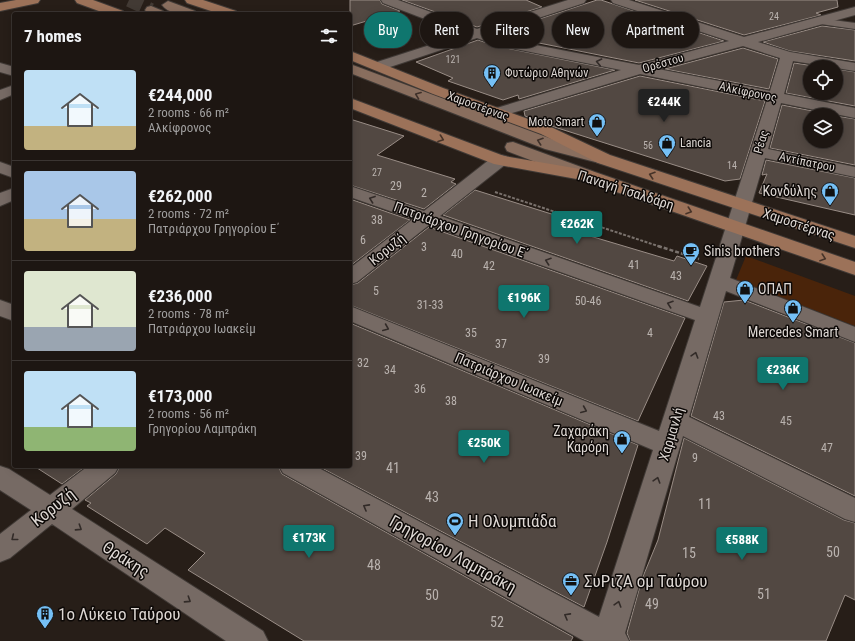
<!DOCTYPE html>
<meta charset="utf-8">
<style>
:root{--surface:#1d1612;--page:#2a2320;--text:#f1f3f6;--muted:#a09f9f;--line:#3b3532;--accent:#0f766e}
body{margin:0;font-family:"Roboto Condensed",sans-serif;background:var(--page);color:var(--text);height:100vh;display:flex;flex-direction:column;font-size:15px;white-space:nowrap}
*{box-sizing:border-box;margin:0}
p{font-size:13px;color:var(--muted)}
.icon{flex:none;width:22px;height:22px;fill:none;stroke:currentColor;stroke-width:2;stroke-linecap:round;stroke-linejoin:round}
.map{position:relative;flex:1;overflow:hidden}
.panel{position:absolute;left:12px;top:12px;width:340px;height:456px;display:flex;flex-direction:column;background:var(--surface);border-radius:4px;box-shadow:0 2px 10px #0003,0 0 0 1px var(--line)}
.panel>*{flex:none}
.top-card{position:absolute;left:364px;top:12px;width:380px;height:36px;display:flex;gap:8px}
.controls{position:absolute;left:803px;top:60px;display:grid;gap:8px}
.controls a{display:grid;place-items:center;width:40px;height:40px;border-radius:50%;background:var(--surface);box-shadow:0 2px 10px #0003,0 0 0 1px var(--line);font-size:20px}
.price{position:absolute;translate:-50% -34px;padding:0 9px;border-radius:4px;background:var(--accent);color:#fff;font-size:13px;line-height:26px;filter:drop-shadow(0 1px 2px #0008)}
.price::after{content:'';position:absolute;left:50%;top:24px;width:12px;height:9px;margin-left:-6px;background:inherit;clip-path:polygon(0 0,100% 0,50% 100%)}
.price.current{background:#222;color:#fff}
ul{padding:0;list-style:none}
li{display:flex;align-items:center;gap:12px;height:100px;padding:0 12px}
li+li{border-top:1px solid var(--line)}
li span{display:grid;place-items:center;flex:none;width:112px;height:80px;border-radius:4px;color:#555}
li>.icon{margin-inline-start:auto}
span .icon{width:48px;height:48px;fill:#fffc;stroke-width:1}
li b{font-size:17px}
h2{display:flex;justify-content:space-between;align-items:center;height:48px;padding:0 12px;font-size:17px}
.tag{padding:0 14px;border-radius:18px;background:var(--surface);box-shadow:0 2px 10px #0003,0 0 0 1px var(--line);font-size:14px;line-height:36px}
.tag.current{background:var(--accent);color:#fff}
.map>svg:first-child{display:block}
</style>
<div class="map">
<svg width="855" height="641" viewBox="0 0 855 641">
<rect width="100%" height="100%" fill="#271e18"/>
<path fill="#4a240a" d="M746,256L855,296V326L736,280Z"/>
<path fill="#524842" stroke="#998d86" d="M350,0H380L382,4L400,11L350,26Z
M402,0H526L542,7L477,27Z
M597,0H601L724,41L639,63L494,34Z
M635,0H837L838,7L816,13L821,15L744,35Z
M822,26L855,30V61L790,51L763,42Z
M478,40L496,46L615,70L519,99L518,95L503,100L448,81L453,78L416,62Z
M743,48L778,59L769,89L665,69Z
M794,63L821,67H810V93H836V69L855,72V106L786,93Z
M640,76L765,101L740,179L725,181L548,125L525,116L524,111Z
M782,105L833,115H810V141H836V116L855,119V165L770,148Z
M350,119L404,136L377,155L455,179L451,182L456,184L424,209L350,185Z
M766,160L855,178V215L759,193L767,174L762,175Z
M475,190L561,217L553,225L674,261L677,256L707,266L688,301L443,215Z
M350,199L410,220L350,266Z
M429,227L685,318L638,421L350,305V285L358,283Z
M744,300L855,343V496L691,416L724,302Z
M350,323L638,445L607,542L584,607L318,466H350Z
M684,438L844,520L855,523V600L845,595L826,641H630L627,633L642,579L658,540Z
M34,466H86L62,484Z
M120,466H278L282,474L573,637L571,641H304L188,570L205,553L165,528L147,544L87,506L91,503L85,500L116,474Z"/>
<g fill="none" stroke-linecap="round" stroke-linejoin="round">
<path stroke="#423a34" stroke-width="14" stroke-dasharray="14 7" stroke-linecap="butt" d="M129,0L151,10"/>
<g stroke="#403a36" stroke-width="2">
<path id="pedestrian" d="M818,18L855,23V29L814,23L813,21Z"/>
</g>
<g stroke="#403a36" stroke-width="2">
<path id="minor" d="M381,0H398L477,29L568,0H586L584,3L490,34L499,38L639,65L729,41L613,3L611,0H629L744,37L855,7V15L758,42L790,52L855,63V71L793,61L784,94L855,108V118L781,103L768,149L855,167V177L765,158L730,278L855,327V342L726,291L689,417L855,498V522L845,519L683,436L625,633L629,641H584L283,473L279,466H315L599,617L653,450L350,321V306L659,431L695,320L429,225L357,282L350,284V268L413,219L350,197V186L424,211L494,156L500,155L506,156L509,160L506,164L440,216L700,307L767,100L640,74L502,116H490L488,113L490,110L621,70L496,45L477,38L384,69H374L372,66L374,63L464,34L383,3ZM743,46L780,58L770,91L658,69Z
M0,63L14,67V76L0,72Z
M14,85V94L0,100V90Z
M0,162L14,167V178L0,173Z
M14,188V200L0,206V193Z
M0,300L14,305V321L0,316Z
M0,466L9,469L50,495L88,466H119L115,473L72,509L263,631L268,641H226L52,524L10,558L0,562V534L31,510L0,490Z"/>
</g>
<g stroke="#403a36" stroke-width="2">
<path id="secondary" d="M168,1L195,11L197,14C186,14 169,15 162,5Z
M151,6L163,11L165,14L147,13L145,10L147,7Z
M350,64L557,141L609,155L612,159L609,163L603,164L545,149L350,73Z
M513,142L592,171L595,175L592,179L586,180L580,179L507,151L505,147L507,143Z"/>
</g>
<g stroke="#403a36" stroke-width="2">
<path id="primary" d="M16,0H40L38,3L0,11V3Z
M75,0H93L123,11L125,14H107L77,3Z
M185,0H203L236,11L238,14H220L187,3Z
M350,51L443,88L553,128L610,155L855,236V248L598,163L541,134L433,94L350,60Z
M350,98L504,156L592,171L855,262V275L582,180L494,164L350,108Z"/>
</g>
<path stroke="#7a726d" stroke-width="2" stroke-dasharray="3 1.5" stroke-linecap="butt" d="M495,192L661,247"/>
<path stroke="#7a726d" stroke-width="2.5" stroke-dasharray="4 2" stroke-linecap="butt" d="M658,246L699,259"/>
<use href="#pedestrian" fill="#766a64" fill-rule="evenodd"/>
<use href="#minor" fill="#766a64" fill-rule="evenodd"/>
<use href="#secondary" fill="#896e5e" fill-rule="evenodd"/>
<use href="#primary" fill="#9c7259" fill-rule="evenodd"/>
</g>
<defs><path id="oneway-chevron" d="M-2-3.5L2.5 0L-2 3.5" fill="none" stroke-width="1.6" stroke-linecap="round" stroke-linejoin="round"/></defs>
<g stroke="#322b28">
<use href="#oneway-chevron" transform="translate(599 62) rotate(-168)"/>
<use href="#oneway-chevron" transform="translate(372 199) rotate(-160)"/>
<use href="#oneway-chevron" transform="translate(548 261) rotate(-161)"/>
<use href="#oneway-chevron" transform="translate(670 304) rotate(-161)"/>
<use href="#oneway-chevron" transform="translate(386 328) rotate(23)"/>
<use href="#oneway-chevron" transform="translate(695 355) rotate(-73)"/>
<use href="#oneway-chevron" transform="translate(584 410) rotate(23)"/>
<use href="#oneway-chevron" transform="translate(657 480) rotate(-73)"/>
<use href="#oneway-chevron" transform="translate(366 507) rotate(-151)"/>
<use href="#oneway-chevron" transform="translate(79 528) rotate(33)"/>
<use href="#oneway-chevron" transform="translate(14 538) rotate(141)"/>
<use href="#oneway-chevron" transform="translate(188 600) rotate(33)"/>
<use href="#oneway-chevron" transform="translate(618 604) rotate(-73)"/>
<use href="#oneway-chevron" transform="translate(567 616) rotate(-151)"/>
</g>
<g stroke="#3f312a">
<use href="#oneway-chevron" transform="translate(418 95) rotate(-159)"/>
<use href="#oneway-chevron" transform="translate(540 141) rotate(-161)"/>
</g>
<g stroke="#463328">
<use href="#oneway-chevron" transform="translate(441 139) rotate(20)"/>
<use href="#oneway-chevron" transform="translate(652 175) rotate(-162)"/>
<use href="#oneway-chevron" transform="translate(689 211) rotate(19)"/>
<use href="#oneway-chevron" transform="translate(823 258) rotate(19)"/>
</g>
<defs>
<g id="building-pin" transform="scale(0.9)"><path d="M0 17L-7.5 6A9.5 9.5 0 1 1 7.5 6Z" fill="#75c0f6" stroke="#0d0907"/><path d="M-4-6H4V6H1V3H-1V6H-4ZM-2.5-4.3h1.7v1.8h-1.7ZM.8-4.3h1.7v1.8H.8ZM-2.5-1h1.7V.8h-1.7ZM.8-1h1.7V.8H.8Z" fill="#111"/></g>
<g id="shop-pin" transform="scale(0.9)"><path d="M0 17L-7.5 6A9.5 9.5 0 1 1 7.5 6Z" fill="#75c0f6" stroke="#0d0907"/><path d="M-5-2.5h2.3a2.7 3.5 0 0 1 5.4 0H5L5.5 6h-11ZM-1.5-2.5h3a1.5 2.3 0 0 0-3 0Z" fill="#111"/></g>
<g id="cafe-pin" transform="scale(0.9)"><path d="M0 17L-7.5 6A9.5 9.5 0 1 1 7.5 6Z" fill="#75c0f6" stroke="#0d0907"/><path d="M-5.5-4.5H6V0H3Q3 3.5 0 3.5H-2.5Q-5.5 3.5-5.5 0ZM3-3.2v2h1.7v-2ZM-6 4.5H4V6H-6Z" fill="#111"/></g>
<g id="stadium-pin" transform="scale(0.9)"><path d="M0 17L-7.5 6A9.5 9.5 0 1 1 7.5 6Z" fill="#75c0f6" stroke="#0d0907"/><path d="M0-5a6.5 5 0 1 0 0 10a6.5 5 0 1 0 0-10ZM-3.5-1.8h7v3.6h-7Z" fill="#111"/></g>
<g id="office-pin" transform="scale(0.9)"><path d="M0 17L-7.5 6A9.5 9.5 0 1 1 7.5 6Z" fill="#75c0f6" stroke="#0d0907"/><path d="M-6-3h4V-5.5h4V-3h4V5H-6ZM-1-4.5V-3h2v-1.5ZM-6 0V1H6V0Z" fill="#111"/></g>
</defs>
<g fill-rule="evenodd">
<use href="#building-pin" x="492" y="73"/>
<use href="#shop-pin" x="597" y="122"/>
<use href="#shop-pin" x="667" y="143"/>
<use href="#shop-pin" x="830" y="191"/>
<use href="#cafe-pin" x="691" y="251"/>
<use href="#shop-pin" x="745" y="289"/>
<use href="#shop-pin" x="793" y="308"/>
<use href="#shop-pin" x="622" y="439"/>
<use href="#stadium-pin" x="455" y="521"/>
<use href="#office-pin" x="571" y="581"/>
<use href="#building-pin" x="45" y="614"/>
</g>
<g text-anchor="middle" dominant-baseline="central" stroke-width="3" stroke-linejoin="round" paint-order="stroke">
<g font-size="10" fill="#bab3af">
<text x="774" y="16">24</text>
<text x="453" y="59">121</text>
<text x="648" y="145">56</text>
<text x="732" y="165">14</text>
<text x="377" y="172">27</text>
</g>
<g font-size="12" fill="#ddd7d3" stroke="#0d0907">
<text transform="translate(663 63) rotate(-16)">Ορέστου</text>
<text transform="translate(748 92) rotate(12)">Αλκίφρονος</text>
<text transform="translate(478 106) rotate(20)">Χαμοστέρνας</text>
<text transform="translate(761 142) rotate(-73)">Ρέας</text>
<text transform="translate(807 162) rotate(12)">Αντίπατρου</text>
</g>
<g font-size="12" fill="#ddd7d3" stroke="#0d0907" text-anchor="start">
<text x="505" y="73">Φυτώριο Αθηνών</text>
<text x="584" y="122" text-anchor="end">Moto Smart</text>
<text x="680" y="143">Lancia</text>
</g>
<g font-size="12" fill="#bab3af">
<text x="396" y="186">29</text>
<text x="424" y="193">2</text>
<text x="377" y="220">38</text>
<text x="363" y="240">6</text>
<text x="424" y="247">3</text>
<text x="457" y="254">40</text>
<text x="634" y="265">41</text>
<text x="489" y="266">42</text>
<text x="676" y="276">43</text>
<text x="376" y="291">5</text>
<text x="588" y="301">50-46</text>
<text x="430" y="305">31-33</text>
<text x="471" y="333">35</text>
<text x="650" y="333">4</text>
<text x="501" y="344">37</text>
<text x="544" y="359">39</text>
<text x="363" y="363">32</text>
<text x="390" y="370">34</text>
<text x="420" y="389">36</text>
<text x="451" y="401">38</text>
<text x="719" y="416">43</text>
<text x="786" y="421">45</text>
<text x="827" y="448">47</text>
<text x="361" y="456">39</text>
<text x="695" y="458">9</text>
</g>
<g font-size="14" fill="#ddd7d3" stroke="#0d0907">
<text transform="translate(626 190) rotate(18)">Παναγή Τσαλδάρη</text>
<text transform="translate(799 224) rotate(18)">Χαμοστέρνας</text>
<text transform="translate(461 230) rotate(20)">Πατριάρχου Γρηγορίου Ε΄</text>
<text transform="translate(387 249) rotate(-39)">Κορυζή</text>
<text transform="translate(509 379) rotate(23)">Πατριάρχου Ιωακείμ</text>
<text transform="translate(671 434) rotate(-73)">Χαρμανλή</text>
</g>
<g font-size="14" fill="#ddd7d3" stroke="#0d0907" text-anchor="end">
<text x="817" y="191">Κονδύλης</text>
<text x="704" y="251" text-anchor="start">Sinis brothers</text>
<text x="758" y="289" text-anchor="start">ΟΠΑΠ</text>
<text x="793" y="332" text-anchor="middle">Mercedes Smart</text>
<text x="609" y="431">Ζαχαράκη<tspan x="609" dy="16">Καρόρη</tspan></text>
</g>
<g font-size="14" fill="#bab3af">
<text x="393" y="468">41</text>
<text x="432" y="497">43</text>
<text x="705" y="504">11</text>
<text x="833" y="552">50</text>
<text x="689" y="553">15</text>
<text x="374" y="565">48</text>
<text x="764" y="594">51</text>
<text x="432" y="595">50</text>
<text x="652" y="604">49</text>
<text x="497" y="622">52</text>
</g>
<g font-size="17" fill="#ddd7d3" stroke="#0d0907">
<text transform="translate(53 507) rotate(-38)">Κορυζή</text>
<text transform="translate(453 554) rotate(29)">Γρηγορίου Λαμπράκη</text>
<text transform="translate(126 559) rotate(33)">Θράκης</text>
</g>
<g font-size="17" fill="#ddd7d3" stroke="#0d0907" text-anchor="start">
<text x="468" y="521">Η Ολυμπιάδα</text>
<text x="584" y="581">ΣυΡιζΑ ομ Ταύρου</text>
<text x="58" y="614">1ο Λύκειο Ταύρου</text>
</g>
</g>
</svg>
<div class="controls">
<a><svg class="icon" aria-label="locate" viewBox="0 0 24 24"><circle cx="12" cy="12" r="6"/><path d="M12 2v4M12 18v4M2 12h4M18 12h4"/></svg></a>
<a><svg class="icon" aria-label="layers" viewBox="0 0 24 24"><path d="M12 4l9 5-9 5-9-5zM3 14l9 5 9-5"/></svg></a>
</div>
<b class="price current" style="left:664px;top:123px">€244K</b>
<b class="price" style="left:577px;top:245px">€262K</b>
<b class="price" style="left:524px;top:319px">€196K</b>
<b class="price" style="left:783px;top:391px">€236K</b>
<b class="price" style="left:484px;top:464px">€250K</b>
<b class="price" style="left:309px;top:559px">€173K</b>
<b class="price" style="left:742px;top:561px">€588K</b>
<div class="top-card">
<a class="tag current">Buy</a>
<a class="tag">Rent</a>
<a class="tag">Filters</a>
<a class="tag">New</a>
<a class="tag">Apartment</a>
</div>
<section class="panel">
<h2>7 homes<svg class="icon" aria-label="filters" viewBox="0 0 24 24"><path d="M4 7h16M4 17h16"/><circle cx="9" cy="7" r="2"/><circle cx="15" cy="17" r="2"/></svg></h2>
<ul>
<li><span style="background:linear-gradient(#bfe0f5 70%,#c2b280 0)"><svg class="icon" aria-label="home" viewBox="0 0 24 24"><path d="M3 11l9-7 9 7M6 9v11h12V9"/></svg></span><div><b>€244,000</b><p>2 rooms · 66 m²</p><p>Αλκίφρονος</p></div></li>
<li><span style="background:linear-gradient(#a9c7e8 60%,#c2b280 0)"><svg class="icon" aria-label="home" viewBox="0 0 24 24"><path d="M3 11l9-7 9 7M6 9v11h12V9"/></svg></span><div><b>€262,000</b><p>2 rooms · 72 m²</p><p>Πατριάρχου Γρηγορίου Ε΄</p></div></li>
<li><span style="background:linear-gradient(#dfe7d0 70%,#9aa5b1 0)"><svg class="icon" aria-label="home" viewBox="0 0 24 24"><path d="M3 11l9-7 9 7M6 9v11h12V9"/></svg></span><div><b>€236,000</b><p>2 rooms · 78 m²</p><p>Πατριάρχου Ιωακείμ</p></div></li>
<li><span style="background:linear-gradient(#bfe0f5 70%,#8fb573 0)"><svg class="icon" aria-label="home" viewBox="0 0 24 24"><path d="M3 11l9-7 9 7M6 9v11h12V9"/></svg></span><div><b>€173,000</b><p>2 rooms · 56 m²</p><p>Γρηγορίου Λαμπράκη</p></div></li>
</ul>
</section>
</div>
